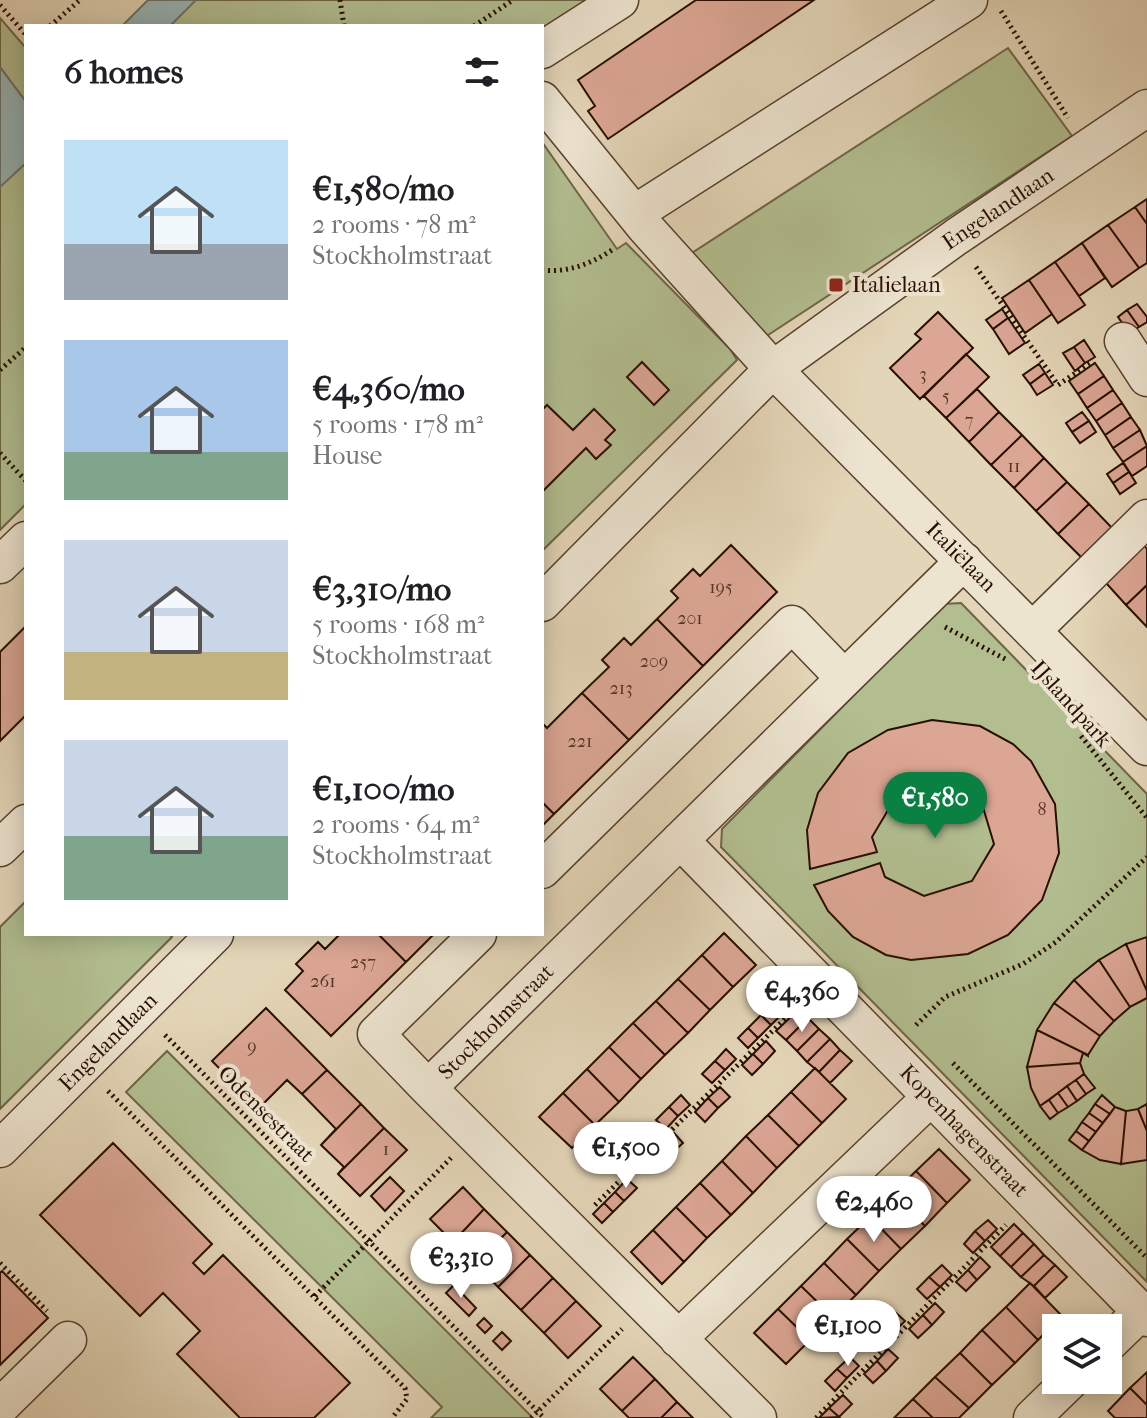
<!DOCTYPE html>
<meta charset="utf-8">
<style>
:root{--surface:#fff;--page:#f2f2f2;--text:#202124;--muted:#757577;--accent:#0b8043}
body{margin:0;font-family:"IM FELL French Canon",serif;background:var(--page);color:var(--text);height:100vh;display:flex;flex-direction:column;font-size:30px;white-space:nowrap}
*{box-sizing:border-box;margin:0}
p{font-size:26px;color:var(--muted)}
.icon{flex:none;width:44px;height:44px;fill:none;stroke:currentColor;stroke-width:2;stroke-linecap:round;stroke-linejoin:round}
.map{position:relative;flex:1;overflow:hidden}
.drawer{position:absolute;left:24px;top:24px;width:520px;height:912px;display:flex;flex-direction:column;background:var(--surface);border-radius:0px;box-shadow:0 4px 20px #0003}
.drawer>*{flex:none}
.tools{position:absolute;left:1042px;top:1314px;display:grid;gap:16px}
.tools a{display:grid;place-items:center;width:80px;height:80px;border-radius:0px;background:var(--surface);box-shadow:0 4px 20px #0003;font-size:40px}
.price{position:absolute;translate:-50% -68px;padding:0 18px;border-radius:28px;background:#fff;color:#222;font-size:26px;line-height:52px;filter:drop-shadow(0 2px 4px #0008)}
.price::after{content:'';position:absolute;left:50%;top:48px;width:24px;height:18px;margin-left:-12px;background:inherit;clip-path:polygon(0 0,100% 0,50% 100%)}
.price.current{background:var(--accent);color:#fff}
ul{padding:0;list-style:none}
li{display:flex;align-items:center;gap:24px;height:200px;padding:0 40px}
li span{display:grid;place-items:center;flex:none;width:224px;height:160px;border-radius:0px;color:#555}
li>.icon{margin-inline-start:auto}
span .icon{width:96px;height:96px;fill:#fffc;stroke-width:1}
li b{font-size:34px}
h2{display:flex;justify-content:space-between;align-items:center;height:96px;padding:0 40px;font-size:34px}
.map>svg:first-child{display:block}
</style>
<div class="map">
<svg width="1147" height="1418" viewBox="0 0 1147 1418">
<rect width="100%" height="100%" fill="#e3d5b7"/>
<filter id="stains"><feTurbulence type="fractalNoise" baseFrequency=".0025" numOctaves="4"/><feColorMatrix values="0 0 0 0 .2 0 0 0 0 .09 0 0 0 0 .02 0 0 0 .5 -.17"/></filter>
<radialGradient id="worn" r=".72"><stop offset=".6" stop-color="#630" stop-opacity="0"/><stop offset="1" stop-color="#630" stop-opacity=".3"/></radialGradient>
<path fill="#b2be90" stroke="#6d6648" stroke-width="2" d="M154,0H598L542,38V26H128Z
M0,18L26,48V102L0,67Z
M1008,48L1072,136L765,337L681,260Z
M26,118V504L0,530V135Z
M542,142L617,249L626,243L730,349L737,360L542,551Z
M961,603L1147,794V1282L721,847L722,829L944,604Z
M26,901V934H169L172,937L0,1109V927Z
M167,1051L533,1418H431L442,1407L126,1092Z"/>
<path fill="#98b6b8" stroke="#6b736e" stroke-width="2" d="M148,0H196L170,26H122Z
M0,67L26,102V163L0,187Z"/>
<path fill="#dba694" stroke="#280f00" stroke-width="2" d="M696,0H814L608,139L588,111L595,106L578,80Z
M1147,199V224L1135,207Z
M1135,207L1147,224V263L1139,268L1108,225Z
M1108,225L1139,268L1112,287L1082,243Z
M1082,243L1105,278L1079,296L1055,262Z
M1055,262L1085,305L1058,323L1029,280Z
M1029,280L1052,314L1025,333L1002,298Z
M1137,304L1147,317V322L1139,327L1127,310Z
M1002,309L1008,318L993,329L986,320Z
M1127,310L1139,327L1129,333L1118,317Z
M938,312L973,348L920,399L890,368L921,339L915,334Z
M1008,318L1025,343L1009,354L993,329Z
M1084,340L1095,357L1085,363L1074,347Z
M1074,347L1085,363L1075,371L1063,353Z
M966,354L989,377L946,418L924,396Z
M642,362L669,390L654,405L627,377Z
M1095,363L1104,376L1078,394L1069,381Z
M1039,364L1045,373L1030,384L1023,375Z
M1045,373L1053,385L1037,395L1030,384Z
M1104,376L1113,390L1087,408L1078,394Z
M977,389L999,412L969,442L946,418Z
M1113,390L1122,403L1096,421L1087,408Z
M1122,403L1131,417L1105,435L1096,421Z
M547,405L573,430L594,409L615,430L605,440L611,445L596,459L586,448L542,492V410Z
M999,412L1022,435L991,465L969,442Z
M1082,412L1089,421L1072,432L1066,423Z
M1131,417L1140,430L1113,448L1105,435Z
M1089,421L1096,432L1080,443L1072,432Z
M1140,430L1147,446L1123,462L1113,448Z
M1022,435L1044,458L1014,488L991,465Z
M1147,446V466L1132,476L1123,462Z
M1044,458L1067,482L1036,511L1014,488Z
M1123,463L1129,472L1113,483L1107,474Z
M1129,472L1136,483L1120,494L1113,483Z
M1067,482L1089,504L1058,534L1036,511Z
M1089,504L1113,529L1082,558L1058,534Z
M1143,544L1147,549V585L1126,605L1097,573Z
M731,545L777,592L703,666L657,619L678,598L671,591L693,569L700,576Z
M1147,585V627L1126,605Z
M657,619L703,666L629,740L582,693L609,667L602,660L624,638L631,645Z
M26,626V715L0,741V652Z
M582,693L629,740L554,814L542,802V723L547,728Z
M932,720L980,726L1013,744L1031,761L1055,804L1059,853L1042,900L1008,935L968,954L911,960L886,955L853,937L828,911L814,885L880,863L885,877L924,896L972,881L994,844L982,804L943,786L894,800L872,837L877,852L810,869L807,830L818,793L848,753L888,730Z
M542,802L554,814L542,826Z
M724,933L756,965L733,987L702,955Z
M340,934H378L406,962L331,1036L285,990L303,971L296,964L318,942L325,949Z
M378,934H434L406,962Z
M1147,937V991L1126,944Z
M1126,944L1147,991V998L1130,1007L1099,960Z
M702,955L733,987L710,1010L678,979Z
M1099,960L1130,1007L1114,1021L1074,980Z
M678,979L710,1010L688,1033L656,1001Z
M1074,980L1114,1021L1100,1036L1054,1003Z
M783,993L793,1003L782,1014L771,1004Z
M656,1001L688,1033L665,1055L633,1023Z
M1054,1003L1100,1036L1088,1055L1037,1030Z
M771,1004L782,1014L771,1025L761,1015Z
M266,1008L327,1070L302,1094L287,1080L259,1108L212,1061Z
M799,1009L808,1018L786,1040L776,1031Z
M761,1015L771,1025L758,1038L748,1028Z
M808,1018L819,1029L797,1051L786,1040Z
M633,1023L665,1055L641,1079L609,1047Z
M748,1028L758,1038L748,1048L738,1038Z
M819,1029L830,1039L807,1062L797,1051Z
M1037,1030L1088,1055V1056L1083,1053L1080,1063L1027,1067Z
M830,1039L840,1050L819,1072L807,1062Z
M766,1041L775,1051L763,1064L753,1054Z
M609,1047L641,1079L619,1102L587,1069Z
M726,1049L736,1059L725,1070L715,1061Z
M840,1050L852,1061L830,1083L819,1072Z
M753,1054L763,1064L752,1075L742,1065Z
M715,1061L725,1070L712,1083L702,1074Z
M1080,1063L1084,1074L1040,1106L1031,1088L1027,1067Z
M815,1068L846,1099L822,1123L791,1092Z
M587,1069L619,1102L595,1125L563,1093Z
M327,1070L361,1104L321,1145L336,1129L302,1094Z
M1084,1074L1095,1088L1086,1094L1076,1080Z
M1076,1080L1086,1094L1077,1101L1067,1086Z
M1067,1086L1077,1101L1068,1107L1058,1093Z
M720,1087L730,1097L718,1108L708,1098Z
M791,1092L822,1123L799,1146L768,1115Z
M563,1093L595,1125L572,1148L539,1117Z
M1058,1093L1068,1107L1058,1113L1049,1100Z
M681,1095L690,1105L678,1116L669,1107Z
M1102,1095L1115,1107L1110,1114L1095,1104Z
M708,1098L718,1108L705,1122L695,1112Z
M1049,1100L1058,1113L1050,1119L1040,1106Z
M361,1104L384,1128L338,1174L344,1167L321,1145Z
M1095,1104L1110,1114L1103,1123L1089,1113Z
M1147,1104V1131L1138,1109Z
M669,1107L678,1116L666,1129L656,1120Z
M1115,1107L1126,1111L1121,1164L1100,1160L1082,1150Z
M1138,1109L1147,1131V1160L1121,1164L1126,1111Z
M1089,1113L1103,1123L1096,1132L1082,1122Z
M768,1115L799,1146L777,1168L746,1136Z
M1082,1122L1096,1132L1089,1141L1076,1131Z
M384,1128L407,1150L360,1196L338,1174Z
M1076,1131L1089,1141L1082,1150L1069,1140Z
M674,1133L683,1143L671,1154L662,1145Z
M746,1136L777,1168L753,1193L722,1161Z
M635,1141L644,1150L632,1162L622,1153Z
M113,1143L212,1244L193,1263L204,1274L223,1255L350,1383L314,1418H240L177,1354L200,1331L163,1293L140,1316L40,1215Z
M662,1145L671,1154L659,1166L650,1157Z
M939,1149L970,1180L947,1203L916,1171Z
M622,1153L632,1162L620,1175L610,1165Z
M722,1161L753,1193L731,1215L700,1183Z
M916,1171L947,1203L925,1226L893,1194Z
M390,1177L404,1191L385,1211L371,1196Z
M627,1179L637,1188L624,1201L615,1192Z
M700,1183L731,1215L707,1238L676,1207Z
M463,1187L484,1209L453,1242L430,1219Z
M615,1192L624,1201L613,1212L604,1203Z
M893,1194L925,1226L901,1249L870,1217Z
M604,1203L613,1212L602,1223L593,1214Z
M676,1207L707,1238L684,1262L653,1230Z
M484,1209L507,1232L476,1264L453,1242Z
M870,1217L901,1249L879,1271L847,1239Z
M988,1220L997,1229L985,1241L975,1231Z
M1014,1224L1023,1233L1000,1256L991,1247Z
M653,1230L684,1262L662,1284L631,1252Z
M975,1231L985,1241L973,1253L964,1244Z
M507,1232L530,1255L498,1287L476,1264Z
M1023,1233L1034,1244L1011,1267L1000,1256Z
M847,1239L879,1271L856,1295L824,1263Z
M1034,1244L1044,1255L1021,1277L1011,1267Z
M530,1255L553,1278L521,1310L498,1287Z
M1044,1255L1055,1265L1034,1286L1021,1277Z
M980,1257L990,1267L977,1280L968,1270Z
M824,1263L856,1295L833,1317L801,1286Z
M942,1265L952,1275L940,1287L929,1277Z
M1055,1265L1067,1277L1045,1298L1034,1286Z
M968,1270L977,1280L966,1291L956,1282Z
M2,1271L48,1318L0,1365V1273Z
M929,1277L940,1287L927,1299L917,1289Z
M553,1278L576,1301L544,1333L521,1310Z
M1030,1283L1062,1316L1038,1340L1006,1307Z
M454,1285L476,1308L469,1316L446,1293Z
M801,1286L833,1317L810,1340L778,1309Z
M576,1301L601,1326L568,1358L544,1333Z
M935,1303L944,1312L932,1325L923,1315Z
M1006,1307L1038,1340L1015,1363L982,1330Z
M778,1309L810,1340L786,1364L754,1333Z
M895,1312L905,1321L893,1333L884,1323Z
M923,1315L932,1325L918,1338L909,1329Z
M484,1318L492,1326L485,1333L477,1325Z
M884,1323L893,1333L880,1345L871,1336Z
M982,1330L1015,1363L992,1385L960,1353Z
M502,1332L511,1341L502,1350L493,1341Z
M888,1349L898,1358L886,1371L877,1361Z
M960,1353L992,1385L969,1408L935,1377Z
M633,1357L655,1379L622,1411L600,1389Z
M850,1357L859,1366L847,1378L837,1369Z
M877,1361L886,1371L873,1383L864,1374Z
M837,1369L847,1378L835,1391L825,1381Z
M1147,1372V1405L1130,1388Z
M935,1377L969,1408L959,1418H933L913,1399Z
M655,1379L677,1402L661,1418H629L622,1411Z
M1130,1388L1147,1405V1418H1115L1108,1411Z
M843,1395L852,1404L839,1417L829,1408Z
M913,1399L933,1418H894Z
M677,1402L693,1418H661Z
M829,1408L839,1417L819,1418Z"/>
<g fill="none" stroke-linecap="round" stroke-linejoin="round">
<g stroke="#57402e" stroke-width="39">
<path id="minor" d="M542,50L620,0
M542,100L645,227L773,369L1147,747
M637,212L969,0
M1123,341L1147,378
M0,565L26,540
M542,603L773,369L956,237L1147,108
M1034,629L1147,518
M680,840L1147,1318
M0,848L26,823
M542,870L792,624L844,678
M428,1088L376,1034L478,934
M0,1149L215,934
M678,1339L931,1097
M1108,1344L1141,1312
M0,1407L68,1340
M758,1418L428,1088L964,561
M1032,1418L1071,1380"/>
</g>
<path stroke="#280f00" stroke-width="5" stroke-dasharray="2 4" stroke-linecap="butt" d="M340,0L344,26
M0,5L26,35
M1001,11L1068,118
M50,26L80,0
M474,26L513,0
M976,267L1058,385L1093,361
M542,270C569,273 593,263 615,248
M0,370L26,347
M0,453L26,481
M945,627L1007,660
M1081,736L1147,818
M916,1025L945,997L1023,964L1056,942L1147,857
M165,1035L544,1418
M953,1063L1147,1258
M108,1091L405,1388L407,1399L392,1418
M595,1205L797,1007
M0,1263L47,1311
M315,1296L451,1158
M531,1418L622,1329
M816,1418L1006,1225"/>
<use href="#minor" stroke="#ede4d0" stroke-width="36"/>
</g>
<rect fill="#8f2418" stroke="#ede4d0" stroke-width="3" x="828" y="277" width="16" height="16" rx="4"/>
<g text-anchor="middle" dominant-baseline="central" stroke-width="8" stroke-linejoin="round" paint-order="stroke">
<g font-size="18" fill="#553525">
<text x="923" y="374">3</text>
<text x="946" y="396">5</text>
<text x="969" y="420">7</text>
<text x="1014" y="466">11</text>
<text x="721" y="587">195</text>
<text x="690" y="618">201</text>
<text x="654" y="661">209</text>
<text x="621" y="688">213</text>
<text x="580" y="741">221</text>
<text x="1042" y="809">8</text>
<text x="363" y="962">257</text>
<text x="323" y="981">261</text>
<text x="252" y="1046">9</text>
<text x="386" y="1149">1</text>
</g>
<g font-size="22" fill="#280f00" stroke="#ede4d0">
<text transform="translate(998 209) rotate(-34)">Engelandlaan</text>
<text transform="translate(961 557) rotate(45)">Italiëlaan</text>
<text transform="translate(1071 704) rotate(48)">IJslandpark</text>
<text transform="translate(496 1022) rotate(-45)">Stockholmstraat</text>
<text transform="translate(108 1042) rotate(-45)">Engelandlaan</text>
<text transform="translate(266 1114) rotate(45)">Odensestraat</text>
<text transform="translate(964 1131) rotate(46)">Kopenhagenstraat</text>
</g>
<g font-size="22" fill="#280f00" stroke="#ede4d0" text-anchor="start">
<text x="852" y="285">Italielaan</text>
</g>
</g>
<rect width="100%" height="100%" filter="url(#stains)"/>
<rect width="100%" height="100%" fill="url(#worn)"/>
</svg>
<div class="tools">
<a><svg class="icon" aria-label="layers" viewBox="0 0 24 24"><path d="M12 4l9 5-9 5-9-5zM3 14l9 5 9-5"/></svg></a>
</div>
<b class="price current" style="left:935px;top:840px">€1,580</b>
<b class="price" style="left:802px;top:1034px">€4,360</b>
<b class="price" style="left:626px;top:1190px">€1,500</b>
<b class="price" style="left:874px;top:1244px">€2,460</b>
<b class="price" style="left:461px;top:1300px">€3,310</b>
<b class="price" style="left:848px;top:1368px">€1,100</b>
<section class="drawer">
<h2>6 homes<svg class="icon" aria-label="filters" viewBox="0 0 24 24"><path d="M4 7h16M4 17h16"/><circle cx="9" cy="7" r="2"/><circle cx="15" cy="17" r="2"/></svg></h2>
<ul>
<li><span style="background:linear-gradient(#bfe0f5 65%,#9aa5b1 0)"><svg class="icon" aria-label="home" viewBox="0 0 24 24"><path d="M3 11l9-7 9 7M6 9v11h12V9"/></svg></span><div><b>€1,580/mo</b><p>2 rooms · 78 m²</p><p>Stockholmstraat</p></div></li>
<li><span style="background:linear-gradient(#a9c7e8 70%,#7fa58c 0)"><svg class="icon" aria-label="home" viewBox="0 0 24 24"><path d="M3 11l9-7 9 7M6 9v11h12V9"/></svg></span><div><b>€4,360/mo</b><p>5 rooms · 178 m²</p><p>House</p></div></li>
<li><span style="background:linear-gradient(#c9d6e8 70%,#c2b280 0)"><svg class="icon" aria-label="home" viewBox="0 0 24 24"><path d="M3 11l9-7 9 7M6 9v11h12V9"/></svg></span><div><b>€3,310/mo</b><p>5 rooms · 168 m²</p><p>Stockholmstraat</p></div></li>
<li><span style="background:linear-gradient(#c9d6e8 60%,#7fa58c 0)"><svg class="icon" aria-label="home" viewBox="0 0 24 24"><path d="M3 11l9-7 9 7M6 9v11h12V9"/></svg></span><div><b>€1,100/mo</b><p>2 rooms · 64 m²</p><p>Stockholmstraat</p></div></li>
</ul>
</section>
</div>
